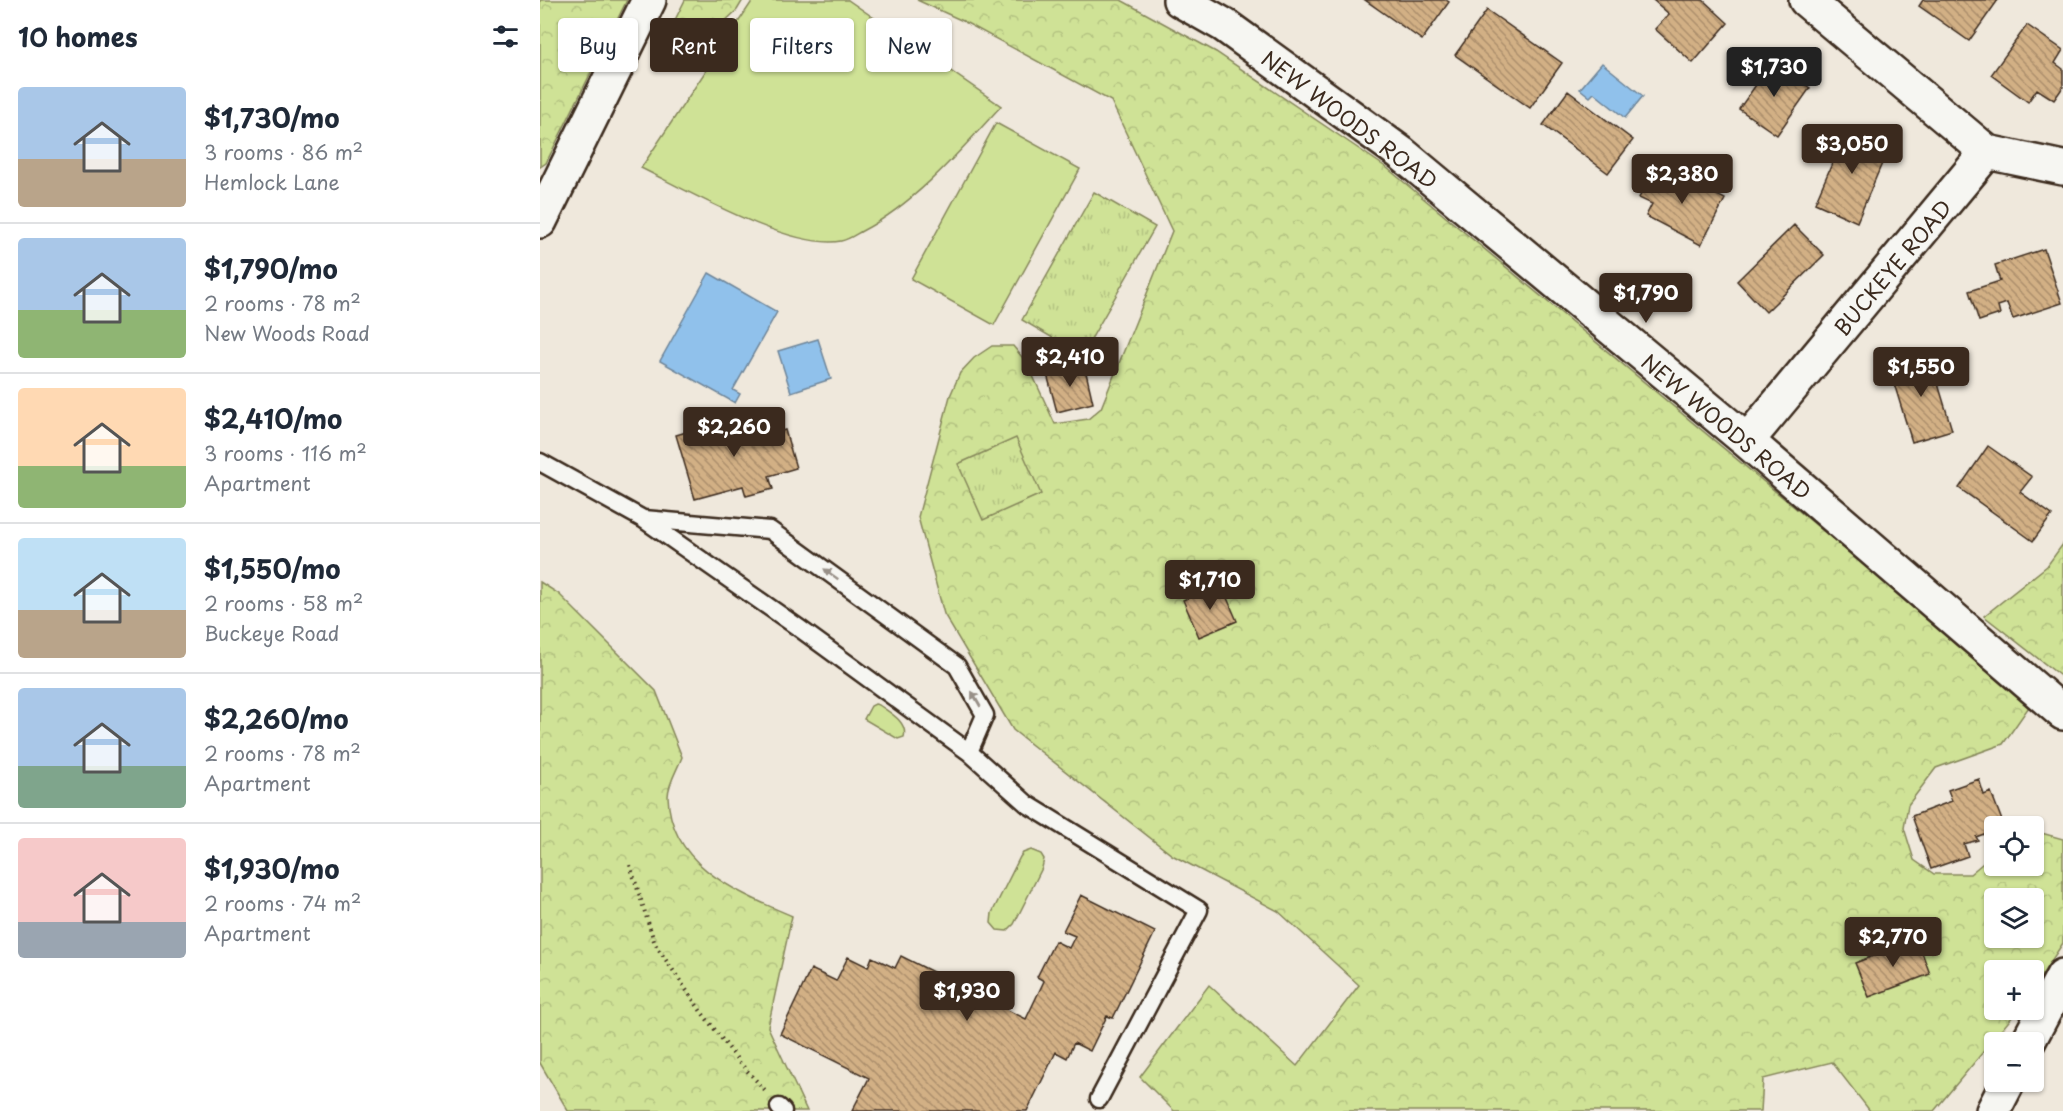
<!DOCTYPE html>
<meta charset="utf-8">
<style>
:root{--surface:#fff;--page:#f6f6f7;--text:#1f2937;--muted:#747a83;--line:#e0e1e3;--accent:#3b2a1e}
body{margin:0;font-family:"Playpen Sans",sans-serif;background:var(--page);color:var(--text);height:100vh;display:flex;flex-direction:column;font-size:22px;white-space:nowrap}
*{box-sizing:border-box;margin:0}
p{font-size:20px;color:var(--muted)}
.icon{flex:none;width:33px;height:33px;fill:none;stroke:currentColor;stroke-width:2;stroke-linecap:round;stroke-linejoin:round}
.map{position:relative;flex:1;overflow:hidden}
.side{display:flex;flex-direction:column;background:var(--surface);width:540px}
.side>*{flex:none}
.hud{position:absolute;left:18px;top:18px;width:570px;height:54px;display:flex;gap:12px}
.buttons{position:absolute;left:1444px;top:816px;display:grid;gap:12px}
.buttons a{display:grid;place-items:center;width:60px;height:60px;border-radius:6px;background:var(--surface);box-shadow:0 2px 4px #0004;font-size:30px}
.price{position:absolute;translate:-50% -51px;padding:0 14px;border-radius:6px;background:var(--accent);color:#fff;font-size:20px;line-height:39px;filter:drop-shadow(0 2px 3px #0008)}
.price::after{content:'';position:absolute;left:50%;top:36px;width:18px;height:14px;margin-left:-9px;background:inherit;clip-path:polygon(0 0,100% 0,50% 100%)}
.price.selected{background:#222;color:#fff}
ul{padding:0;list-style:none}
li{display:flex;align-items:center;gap:18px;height:150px;padding:0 18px}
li+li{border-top:2px solid var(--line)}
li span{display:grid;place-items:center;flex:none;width:168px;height:120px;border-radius:6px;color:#555}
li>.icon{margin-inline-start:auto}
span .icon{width:72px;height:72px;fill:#fffc;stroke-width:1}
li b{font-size:26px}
h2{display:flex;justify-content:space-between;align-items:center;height:72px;padding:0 18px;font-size:26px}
.tag{padding:0 21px;border-radius:6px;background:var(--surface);box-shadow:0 2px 4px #0004;font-size:21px;line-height:54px}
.tag.selected{background:var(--accent);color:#fff}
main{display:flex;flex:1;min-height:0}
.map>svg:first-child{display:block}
</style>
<main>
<section class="side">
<h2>10 homes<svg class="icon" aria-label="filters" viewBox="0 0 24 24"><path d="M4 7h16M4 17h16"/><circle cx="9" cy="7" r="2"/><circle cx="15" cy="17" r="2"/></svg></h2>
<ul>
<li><span style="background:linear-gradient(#a9c7e8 60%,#b9a48a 0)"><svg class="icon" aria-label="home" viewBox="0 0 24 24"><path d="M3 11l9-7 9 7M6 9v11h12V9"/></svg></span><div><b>$1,730/mo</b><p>3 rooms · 86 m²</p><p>Hemlock Lane</p></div></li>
<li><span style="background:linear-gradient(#a9c7e8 60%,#8fb573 0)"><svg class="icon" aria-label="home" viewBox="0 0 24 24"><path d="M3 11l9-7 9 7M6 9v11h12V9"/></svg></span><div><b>$1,790/mo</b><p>2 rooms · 78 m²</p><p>New Woods Road</p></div></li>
<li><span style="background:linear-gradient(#ffd9b3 65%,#8fb573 0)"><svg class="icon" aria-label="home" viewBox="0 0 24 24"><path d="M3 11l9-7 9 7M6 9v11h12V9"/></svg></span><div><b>$2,410/mo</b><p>3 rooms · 116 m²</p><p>Apartment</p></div></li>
<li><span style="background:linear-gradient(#bfe0f5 60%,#b9a48a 0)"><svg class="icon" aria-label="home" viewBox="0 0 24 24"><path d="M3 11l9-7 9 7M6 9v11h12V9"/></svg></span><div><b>$1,550/mo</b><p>2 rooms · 58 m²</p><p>Buckeye Road</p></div></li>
<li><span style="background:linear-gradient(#a9c7e8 65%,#7fa58c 0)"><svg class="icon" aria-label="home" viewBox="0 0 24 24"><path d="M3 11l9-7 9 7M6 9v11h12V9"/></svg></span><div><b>$2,260/mo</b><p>2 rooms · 78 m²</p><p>Apartment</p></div></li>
<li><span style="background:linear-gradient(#f6c9c9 70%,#9aa5b1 0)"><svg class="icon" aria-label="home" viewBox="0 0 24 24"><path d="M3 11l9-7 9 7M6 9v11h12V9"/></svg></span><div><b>$1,930/mo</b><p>2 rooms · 74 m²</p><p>Apartment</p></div></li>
</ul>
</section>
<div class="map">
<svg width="1523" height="1111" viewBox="0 0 1523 1111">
<defs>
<pattern id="forest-crowns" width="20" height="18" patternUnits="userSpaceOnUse" patternTransform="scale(1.5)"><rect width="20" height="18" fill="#cfe296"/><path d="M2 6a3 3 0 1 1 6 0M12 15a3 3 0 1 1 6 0" fill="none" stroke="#b3c281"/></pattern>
<pattern id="park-tufts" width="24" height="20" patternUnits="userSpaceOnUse" patternTransform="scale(1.5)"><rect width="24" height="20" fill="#cfe296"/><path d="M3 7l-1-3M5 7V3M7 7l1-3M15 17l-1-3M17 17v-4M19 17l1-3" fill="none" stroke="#b3c281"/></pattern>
<pattern id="building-back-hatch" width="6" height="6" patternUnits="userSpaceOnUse" patternTransform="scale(1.5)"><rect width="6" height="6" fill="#d2b085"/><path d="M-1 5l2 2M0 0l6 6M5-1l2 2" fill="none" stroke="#ac8f6c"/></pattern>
</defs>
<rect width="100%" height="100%" fill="#efe8dc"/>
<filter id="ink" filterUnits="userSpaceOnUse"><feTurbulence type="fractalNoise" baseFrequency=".0167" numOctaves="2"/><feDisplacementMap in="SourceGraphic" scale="12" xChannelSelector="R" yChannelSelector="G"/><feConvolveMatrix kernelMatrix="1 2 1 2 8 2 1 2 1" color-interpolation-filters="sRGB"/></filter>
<g filter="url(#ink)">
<path fill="#cfe296" stroke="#85865a" stroke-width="1.5" d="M213,0H308L461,106C420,151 376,203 322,231C315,235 308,240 301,241C250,250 148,191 101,168Z
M456,123L540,169L454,325L371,279Z
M335,704L339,705C350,713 368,722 364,737L358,739L324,719L331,706Z
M491,850L501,854L504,859L502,868L474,924L467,931L457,930L451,923L452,913L480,857L483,853Z"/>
<path fill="url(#forest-crowns)" stroke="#85865a" stroke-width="1.5" fill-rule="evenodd" d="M0,0H87L6,163L0,167Z
M145,0H203L197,10L167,38L144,43L132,26Z
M377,0H581L676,52L847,168L1491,704L1463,744L1396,768L1368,805L1364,828L1374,860L1394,874H1430L1455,853V866H1494V833L1498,832L1523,839V943L1494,987V970H1455V1010H1478L1394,1111H1330L1292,1062L1223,1079L1221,1111H634L600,1077L669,985L757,1066L819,985L738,911L632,855L473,730L404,614L378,517L410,396L420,373L434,358L452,346H473L487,363L515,424L548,419L561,408L632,231L571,101L423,21ZM1455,898H1494V938H1455Z
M1523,544V678L1444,616L1507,566Z
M0,582L19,594L116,691L142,757C138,768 128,784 128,796C130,866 197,892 252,916L228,1027L267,1111H28L0,1063Z"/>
<path fill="url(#park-tufts)" stroke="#85865a" stroke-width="1.5" d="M554,192L615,227L542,355L482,320Z
M476,438L501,494L443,520L418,464Z"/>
<path fill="#90c1eb" stroke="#6e8599" stroke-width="1.5" d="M1062,63L1103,96L1085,118L1054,93L1050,97L1040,89Z
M169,273L237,312L193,390L200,394L195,403L120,361Z
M278,339L291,379L251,392L238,351Z"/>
<path fill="url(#building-back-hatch)" stroke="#3b2a1e" stroke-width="1.5" d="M825,0H906L909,2L882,40Z
M1113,0H1163L1188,23L1153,63L1115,29L1129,14Z
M1383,0H1458L1429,41L1379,6Z
M947,10L1022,63L990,108L915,55Z
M1487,25L1523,50L1515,63L1523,69V87L1514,100L1497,89L1488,102L1451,75Z
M1232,62L1270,88L1237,135L1199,109Z
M1028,91L1093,140L1068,173L1003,125Z
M1307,129L1349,147L1317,222L1275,203Z
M1113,171L1129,179L1133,172L1185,199L1161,245L1106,216L1112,204L1099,198Z
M1254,225L1284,255L1226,312L1197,281Z
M1504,249L1522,303L1473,319L1467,303L1458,306L1460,314L1439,321L1429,291L1460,281L1455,265Z
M1389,354L1412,430L1372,442L1349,367Z
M544,364L553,403L517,412L507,374Z
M191,419L195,433L235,421L238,432L245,430L256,468L229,476L233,489L206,496L203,486L155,499L136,435Z
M1448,446L1492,477L1480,492L1512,515L1493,541L1419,488Z
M681,584L697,621L659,637L643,600Z
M1439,779L1444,795L1451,792L1464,826H1455V830L1436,837L1438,840L1424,844L1428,856L1391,869L1372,816L1412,801L1408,790Z
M541,895L615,932L573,1018L567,1016L550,1051L534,1043L527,1058L516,1052L487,1111H312L329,1078L240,1034L271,969L296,981L308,957L328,967L332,957L355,968L361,956L423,987L428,976L444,984L439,996L486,1019L504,981L497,977L515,941L529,948L535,936L523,931Z
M1377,939L1390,974L1329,997L1315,963Z"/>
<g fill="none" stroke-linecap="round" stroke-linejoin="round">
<g stroke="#3b2a1e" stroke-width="21">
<path id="lane" d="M0,462L103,519L259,628L429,752L487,804L659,910L559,1099
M104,519L230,530L417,666L445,715L429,752
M239,1107L243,1111"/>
</g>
<g stroke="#3b2a1e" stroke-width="38">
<path id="street" d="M640,0L684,25L861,153L1207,441L1523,713
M1266,0L1447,152
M1207,441L1447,152L1523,168
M1488,1042L1523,976
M1453,1111L1468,1082"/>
</g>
<g stroke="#3b2a1e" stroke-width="38">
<path id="secondary" d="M0,221L109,0"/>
</g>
<path stroke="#3b2a1e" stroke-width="4" stroke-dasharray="1.5 4.5" stroke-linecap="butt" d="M90,865L115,944L160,1010L200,1063L225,1090"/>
<use href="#lane" stroke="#f6f6f2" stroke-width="16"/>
<use href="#street" stroke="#f6f6f2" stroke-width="33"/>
<use href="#secondary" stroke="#f6f6f2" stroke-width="33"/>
</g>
<defs><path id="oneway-solid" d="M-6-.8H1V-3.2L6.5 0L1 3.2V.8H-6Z" transform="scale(1.5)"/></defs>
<g fill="#989088">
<use href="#oneway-solid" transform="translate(291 574) rotate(-144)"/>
<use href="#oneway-solid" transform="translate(436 699) rotate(-120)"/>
</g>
</g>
<g text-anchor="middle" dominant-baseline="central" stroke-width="5" stroke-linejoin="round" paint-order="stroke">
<g font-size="21" fill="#3b2a1e" stroke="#f6f6f2">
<text transform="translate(810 119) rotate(37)">NEW WOODS ROAD</text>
<text transform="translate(1352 267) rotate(-50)">BUCKEYE ROAD</text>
<text transform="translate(1187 426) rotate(40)">NEW WOODS ROAD</text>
</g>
</g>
</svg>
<div class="buttons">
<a><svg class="icon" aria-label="locate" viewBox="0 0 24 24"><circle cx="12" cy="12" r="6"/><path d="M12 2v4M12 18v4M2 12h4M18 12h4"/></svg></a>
<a><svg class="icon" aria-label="layers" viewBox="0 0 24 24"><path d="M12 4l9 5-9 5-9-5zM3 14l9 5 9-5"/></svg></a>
<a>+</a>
<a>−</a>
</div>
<b class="price selected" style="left:1234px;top:98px">$1,730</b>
<b class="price" style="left:1312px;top:175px">$3,050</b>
<b class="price" style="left:1142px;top:205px">$2,380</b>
<b class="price" style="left:1106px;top:324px">$1,790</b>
<b class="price" style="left:530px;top:388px">$2,410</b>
<b class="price" style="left:1381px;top:398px">$1,550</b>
<b class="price" style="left:194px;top:458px">$2,260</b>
<b class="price" style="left:670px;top:611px">$1,710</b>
<b class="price" style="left:1353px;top:968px">$2,770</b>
<b class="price" style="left:427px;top:1022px">$1,930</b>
<div class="hud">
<a class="tag">Buy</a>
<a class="tag selected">Rent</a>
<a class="tag">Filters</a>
<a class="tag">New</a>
</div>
</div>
</main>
